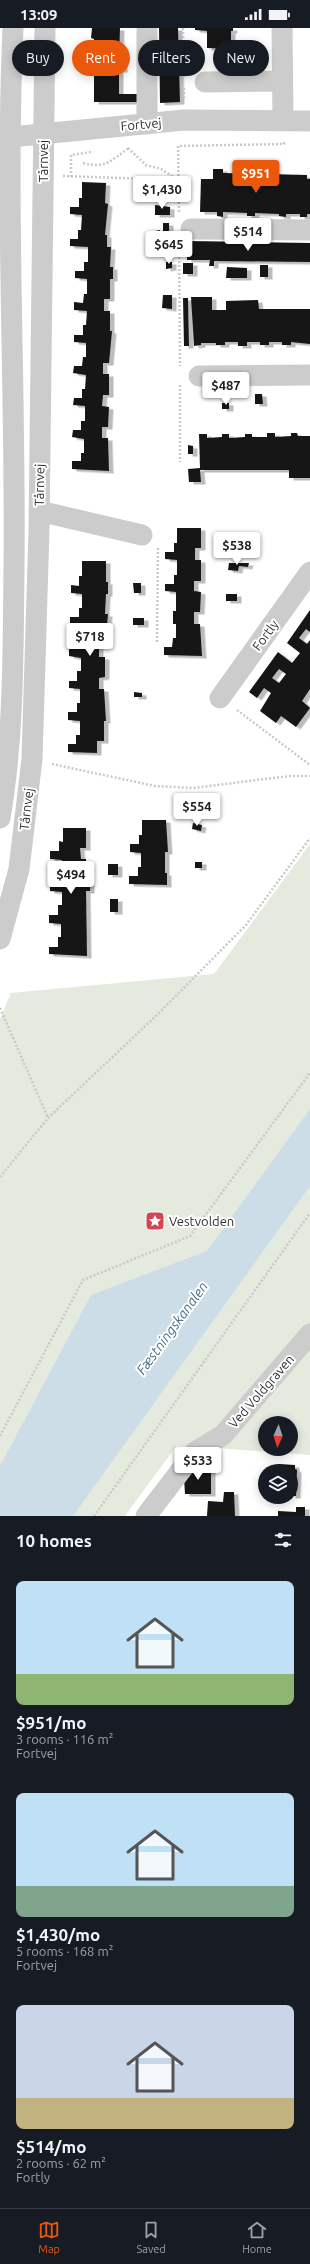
<!DOCTYPE html>
<meta charset="utf-8">
<style>
:root{--surface:#171b24;--page:#20242c;--text:#f1f3f6;--muted:#9ea1a6;--line:#363941;--accent:#ea580c}
body{margin:0;font-family:Ubuntu,sans-serif;background:var(--page);color:var(--text);height:100vh;display:flex;flex-direction:column;font-size:15px;white-space:nowrap}
*{box-sizing:border-box;margin:0}
p{font-size:13px;color:var(--muted)}
.icon{flex:none;width:22px;height:22px;fill:none;stroke:currentColor;stroke-width:2;stroke-linecap:round;stroke-linejoin:round}
.map{position:relative;height:1488px;overflow:hidden}
.drawer{display:flex;flex-direction:column;background:var(--surface);flex:1}
.drawer>*{flex:none}
.top-card{position:absolute;left:12px;top:12px;width:286px;height:36px;display:flex;gap:8px}
.needle{width:26px;rotate:183deg}
.fabs{position:absolute;left:258px;top:1388px;display:grid;gap:8px}
.fabs a{display:grid;place-items:center;width:40px;height:40px;border-radius:50%;background:var(--surface);box-shadow:0 2px 10px #0003;font-size:20px}
.price{position:absolute;translate:-50% -34px;padding:0 9px;border-radius:4px;background:#fff;color:#222;font-size:13px;line-height:26px;filter:drop-shadow(0 1px 2px #0008)}
.price::after{content:'';position:absolute;left:50%;top:24px;width:12px;height:9px;margin-left:-6px;background:inherit;clip-path:polygon(0 0,100% 0,50% 100%)}
.price.selected{background:var(--accent);color:#fff}
ul{padding:0;list-style:none}
li{display:grid;align-content:center;gap:8px;height:212px;padding:0 16px}
li span{display:grid;place-items:center;height:124px;border-radius:8px;color:#555}
li>.icon{margin-inline-start:auto}
span .icon{width:72px;height:72px;fill:#fffc;stroke-width:1}
li b{font-size:17px}
h2{display:flex;justify-content:space-between;align-items:center;height:48px;padding:0 16px;font-size:17px}
.pill{padding:0 14px;border-radius:18px;background:var(--surface);box-shadow:0 2px 10px #0003;font-size:14px;line-height:36px}
.pill.selected{background:var(--accent);color:#fff}
.status{display:flex;justify-content:space-between;align-items:center;height:28px;padding:0 20px;background:var(--surface);direction:ltr}
.status svg{height:11px;fill:currentColor}
.dock{display:flex;justify-content:space-around;align-items:center;height:56px;border-top:1px solid var(--line);background:var(--surface);font-size:11px;color:var(--muted)}
.dock a{display:grid;justify-items:center;gap:2px}
.dock .selected{color:var(--accent)}
.map>svg:first-child{display:block}
</style>
<div class="status"><b>13:09</b><svg viewBox="0 0 49 12"><path d="M0 12V9h3v3zM5 12V6h3v6zM10 12V3h3v9zM15 12V0h3v12zM26 1h20v11H26zM47 4h2v5h-2z"/></svg></div>
<div class="map">
<svg width="310" height="1488" viewBox="0 0 310 1488">
<defs>
<filter id="shadow"><feDropShadow dx="4.5" dy="2.5" stdDeviation="0" flood-color="#0004"/></filter>
</defs>
<rect width="100%" height="100%" fill="#fff"/>
<path fill="#e5eade" fill-rule="evenodd" d="M310,816V1427L177,1417L125,1488H0V991L11,965L214,946ZM265,1395H291V1421H265Z"/>
<path fill="#cddde7" d="M310,1081V1158L73,1488H0V1438L91,1267L207,1223Z"/>
<path fill="#161616" fill-rule="evenodd" filter="url(#shadow)" d="M92,0H120L119,29L123,30V42H119V66H144V74H94V11L91,10Z
M159,0H178L180,74L160,75Z
M195,0H233V3H231V21L207,20V3L195,2Z
M213,141H223V145L307,147V151H310V186H307V189H300V186H286V189L279,188V186L255,185V188H247V185L223,184V189L217,188V184H200L201,151H213Z
M82,154L106,155L105,175L108,176L105,207H107V219H111L110,239H113V251H110V271H104V283H110V303H112L109,335H103V346H109V367H103L102,378L109,379L108,399H102V410H108L109,443L72,441V433H81V425H84V411L72,409L73,402H81V393H85V378L73,377L74,370H82V361H85L86,347L73,345L74,338H82L83,329H86V315L74,314V307H83V297H86L87,283L74,282V274L83,275L84,266H87V251L75,250V243H84V234H88V219L70,218V211H78V202H81L82,187L70,186V179H79V170H82Z
M155,177L170,179V187H155Z
M163,195H169V215H163Z
M160,202V210L155,211V203Z
M187,213L310,215V234L214,233V238H209L210,232H187Z
M166,234H172V240L166,241Z
M183,235H193V246H183Z
M260,237H268V249H260Z
M227,239L247,240V250H226Z
M163,267H172V281L162,280Z
M191,269H212V282H226V273L258,272L259,281H310V316L291,314V317H282V314H269V317H260V314H247V318H238V314H225V317H216V315H201V317L194,318Z
M183,270H188L189,318H184Z
M255,366H262L263,376H255Z
M222,375H229V381H222Z
M267,405H275V409L291,408V405H297L298,408H310V450H289V442H200L201,454H189L188,441L200,440L199,406H207V410L222,409V406H229V410L245,409V406H252V409H267Z
M188,417L193,418V426H188Z
M177,500H201V520H195V532H201V553H194V563L201,564L200,584H194V596H200L202,628L164,627V619H172L173,610H176V596H173V583H176V564L165,563V556H174V547H177V532L165,531V524H174V515H177Z
M82,533H106V554H108V566H106L105,586H108L105,618L99,617V629H105V649L99,650V661H104L106,693H104V713H97V725L68,724V716H76V707H80V693L68,692V684H77V675H80V661L69,660V653H77V643H81V630L69,628V621H78V611H81V597L70,596V589H79V580H82V566L71,565V557L79,558V548H82Z
M229,535H249L248,539L239,538L238,543L228,542Z
M133,555H141V565H134Z
M226,566H237V573H226Z
M310,582V604L306,601L299,610L307,616L310,612V661L302,673L310,680L296,699L281,688L276,695L260,683L271,665L264,660L257,670L249,664L278,624L292,635L300,625L287,615ZM279,641L286,646L279,655L272,650Z
M133,590H144V597H133Z
M134,664L142,665V669H134Z
M142,792H166L168,824H165V845H167V857L129,856V848H138V839H141V825L130,824V816H139V807H142Z
M193,795L202,797L201,803L192,801Z
M63,800H86V820H80L81,831H86V852H80V854H90V863H86L87,928L49,926V919H58V909H61V896L49,895V887H58V877H62V864L50,863V855H59V846H62V832L50,831V823H59V813L63,814Z
M195,834H202V840H195Z
M108,836H118V847H108Z
M110,871H118V884H110Z
M198,1433V1442L211,1441V1466H185L184,1450Z
M279,1436L295,1437V1441L297,1442L296,1468H291V1443H276L279,1441Z
M224,1464H234L235,1488H207L208,1473L223,1474Z
M296,1479H305V1488H278V1483L296,1484Z"/>
<g fill="none" stroke-linecap="round" stroke-linejoin="round">
<path stroke="#c9c9c9" stroke-width="2.5" stroke-dasharray="2 2" stroke-linecap="butt" d="M183,0L184,49
M184,60V71
M128,120L146,137L161,141L178,152
M83,135C107,141 111,132 129,120
M63,148L178,152
M71,149V127L91,124
M179,184L178,118L284,116V113
M179,217L180,338
M180,357V434
M157,614L158,520
M237,682L310,737
M52,736L155,758L193,760L290,748H310
M0,980L48,1090
M0,1149L48,1090L157,987L246,897L310,810
M0,1408L83,1252L190,1208L310,1045
M94,1488L310,1185"/>
<path stroke="#ccc" stroke-width="21" d="M282,0L283,92
M205,54L282,53
M147,96V3
M0,110L184,92L310,93
M191,201L310,202
M199,348L310,347
M39,483L142,507
M220,670L310,544
M0,790C14,708 13,624 14,541C16,360 5,180 13,0
M0,911L19,841L32,731L39,502L45,0
M146,1488L195,1424L223,1407L310,1306"/>
</g>
<defs>
<g id="sight-square" transform="scale(1)"><rect x="-9" y="-9" width="18" height="18" rx="4" fill="#cf4752" stroke="#fff"/><path d="M0-6L1.8-2.2L6-1.7L2.9 1.2L3.7 5.4L0 3.3L-3.7 5.4L-2.9 1.2L-6-1.7L-1.8-2.2Z" fill="#fff"/></g>
</defs>
<g fill-rule="evenodd">
<use href="#sight-square" x="155" y="1193"/>
</g>
<g text-anchor="middle" dominant-baseline="central" stroke-width="4" stroke-linejoin="round" paint-order="stroke">
<g font-size="13" fill="#2f2f2f" stroke="#fff">
<text transform="translate(141 96) rotate(-5)">Fortvej</text>
<text transform="translate(43 133) rotate(-90)">Tårnvej</text>
<text transform="translate(39 457) rotate(-89)">Tårnvej</text>
<text transform="translate(265 607) rotate(-54)">Fortly</text>
<text transform="translate(26 781) rotate(-83)">Tårnvej</text>
<text transform="translate(261 1363) rotate(-49)">Ved Voldgraven</text>
</g>
<g font-size="13" fill="#2f2f2f" stroke="#fff" text-anchor="start">
<text x="169" y="1193">Vestvolden</text>
</g>
<g font-size="14" font-style="italic" fill="#476e87" stroke="#fff">
<text transform="translate(172 1300) rotate(-54)">Fæstningskanalen</text>
</g>
</g>
</svg>
<div class="fabs">
<a><svg class="needle" viewBox="-14 -14 28 28"><path d="M0-13l5 13h-10z" fill="#e53935"/><path d="M0 13l5-13h-10z" fill="#9ea1a6"/></svg></a>
<a><svg class="icon" aria-label="layers" viewBox="0 0 24 24"><path d="M12 4l9 5-9 5-9-5zM3 14l9 5 9-5"/></svg></a>
</div>
<b class="price selected" style="left:256px;top:166px">$951</b>
<b class="price" style="left:162px;top:182px">$1,430</b>
<b class="price" style="left:248px;top:224px">$514</b>
<b class="price" style="left:169px;top:237px">$645</b>
<b class="price" style="left:226px;top:378px">$487</b>
<b class="price" style="left:237px;top:538px">$538</b>
<b class="price" style="left:90px;top:629px">$718</b>
<b class="price" style="left:197px;top:799px">$554</b>
<b class="price" style="left:71px;top:867px">$494</b>
<b class="price" style="left:198px;top:1453px">$533</b>
<div class="top-card">
<a class="pill">Buy</a>
<a class="pill selected">Rent</a>
<a class="pill">Filters</a>
<a class="pill">New</a>
</div>
</div>
<section class="drawer">
<h2>10 homes<svg class="icon" aria-label="filters" viewBox="0 0 24 24"><path d="M4 7h16M4 17h16"/><circle cx="9" cy="7" r="2"/><circle cx="15" cy="17" r="2"/></svg></h2>
<ul>
<li><span style="background:linear-gradient(#bfe0f5 75%,#8fb573 0)"><svg class="icon" aria-label="home" viewBox="0 0 24 24"><path d="M3 11l9-7 9 7M6 9v11h12V9"/></svg></span><div><b>$951/mo</b><p>3 rooms · 116 m²</p><p>Fortvej</p></div></li>
<li><span style="background:linear-gradient(#bfe0f5 75%,#7fa58c 0)"><svg class="icon" aria-label="home" viewBox="0 0 24 24"><path d="M3 11l9-7 9 7M6 9v11h12V9"/></svg></span><div><b>$1,430/mo</b><p>5 rooms · 168 m²</p><p>Fortvej</p></div></li>
<li><span style="background:linear-gradient(#c9d6e8 75%,#c2b280 0)"><svg class="icon" aria-label="home" viewBox="0 0 24 24"><path d="M3 11l9-7 9 7M6 9v11h12V9"/></svg></span><div><b>$514/mo</b><p>2 rooms · 62 m²</p><p>Fortly</p></div></li>
</ul>
</section>
<nav class="dock">
<a class="selected"><svg class="icon" aria-label="map" viewBox="0 0 24 24"><path d="M3 6l6-2 6 2 6-2v14l-6 2-6-2-6 2zM9 4v14M15 6v14"/></svg>Map</a>
<a><svg class="icon" aria-label="saved" viewBox="0 0 24 24"><path d="M7 4h10v16l-5-4-5 4z"/></svg>Saved</a>
<a><svg class="icon" aria-label="home" viewBox="0 0 24 24"><path d="M3 11l9-7 9 7M6 9v11h12V9"/></svg>Home</a>
</nav>
